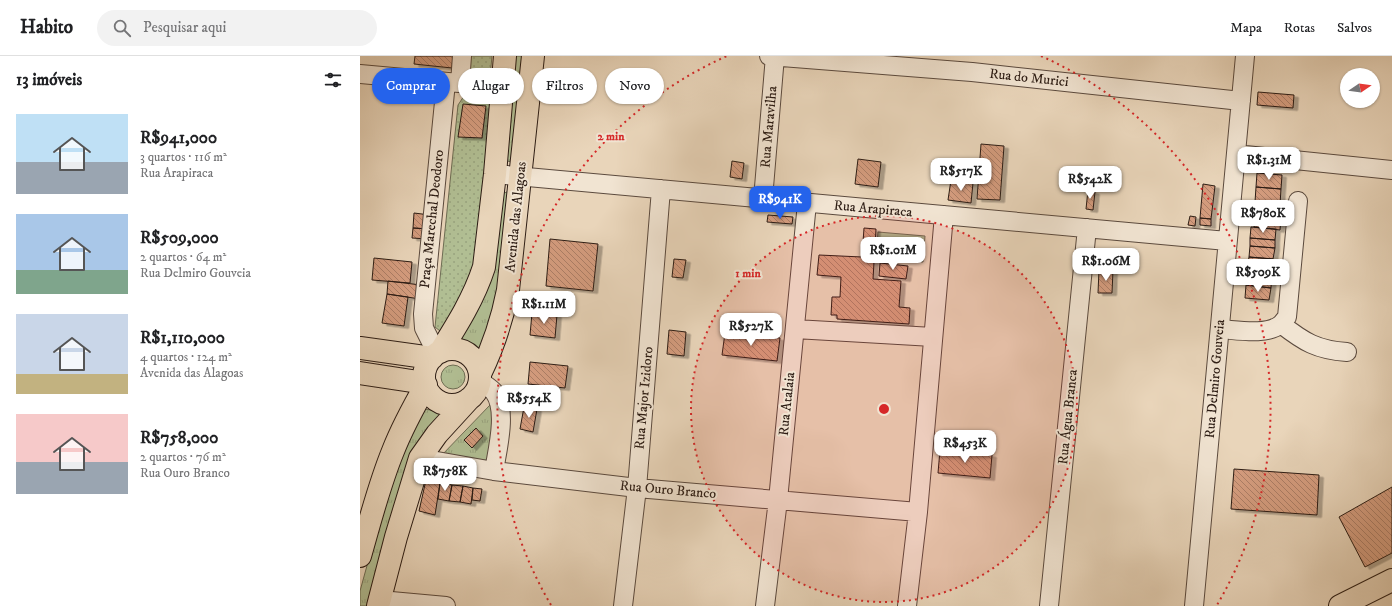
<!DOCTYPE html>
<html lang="pt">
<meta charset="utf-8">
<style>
:root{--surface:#fff;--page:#f2f2f2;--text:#202124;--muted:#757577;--line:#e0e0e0;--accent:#2563eb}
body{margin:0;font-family:"IM FELL DW Pica",serif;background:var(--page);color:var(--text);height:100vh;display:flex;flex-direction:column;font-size:15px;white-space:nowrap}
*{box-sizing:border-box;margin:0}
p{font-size:13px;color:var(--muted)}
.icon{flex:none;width:22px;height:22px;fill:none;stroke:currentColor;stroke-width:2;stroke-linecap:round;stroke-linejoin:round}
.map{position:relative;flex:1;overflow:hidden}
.panel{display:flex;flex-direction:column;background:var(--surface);width:360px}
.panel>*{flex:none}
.hud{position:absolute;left:12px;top:12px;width:380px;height:36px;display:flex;gap:8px}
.needle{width:26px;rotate:77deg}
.buttons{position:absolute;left:980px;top:12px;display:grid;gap:8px}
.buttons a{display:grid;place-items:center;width:40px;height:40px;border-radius:50%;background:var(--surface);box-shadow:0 1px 3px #0004;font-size:20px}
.price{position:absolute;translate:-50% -34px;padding:0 9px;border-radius:8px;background:#fff;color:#222;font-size:13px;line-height:26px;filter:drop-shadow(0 1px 2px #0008)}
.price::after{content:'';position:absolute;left:50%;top:24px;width:12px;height:9px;margin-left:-6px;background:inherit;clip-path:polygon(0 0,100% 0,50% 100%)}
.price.current{background:var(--accent);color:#fff}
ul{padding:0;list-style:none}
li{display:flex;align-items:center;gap:12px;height:100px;padding:0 16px}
li span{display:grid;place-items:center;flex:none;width:112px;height:80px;border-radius:0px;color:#555}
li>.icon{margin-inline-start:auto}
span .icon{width:48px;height:48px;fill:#fffc;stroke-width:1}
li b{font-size:17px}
h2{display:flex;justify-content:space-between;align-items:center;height:48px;padding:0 16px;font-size:17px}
.pill{padding:0 14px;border-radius:18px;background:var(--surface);box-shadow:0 1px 3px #0004;font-size:14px;line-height:36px}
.pill.current{background:var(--accent);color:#fff}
header{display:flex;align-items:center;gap:24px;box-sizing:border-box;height:56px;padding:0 20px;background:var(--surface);border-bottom:1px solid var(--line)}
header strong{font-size:19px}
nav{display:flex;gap:22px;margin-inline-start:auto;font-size:14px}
.search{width:280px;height:36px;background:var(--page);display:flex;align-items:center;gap:10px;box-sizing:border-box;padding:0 14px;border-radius:22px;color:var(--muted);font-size:15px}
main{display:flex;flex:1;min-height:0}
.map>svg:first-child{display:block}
</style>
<header>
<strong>Habito</strong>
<div class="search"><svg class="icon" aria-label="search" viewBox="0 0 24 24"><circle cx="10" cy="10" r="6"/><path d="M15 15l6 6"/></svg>Pesquisar aqui</div>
<nav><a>Mapa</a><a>Rotas</a><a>Salvos</a></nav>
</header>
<main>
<section class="panel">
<h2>13 imóveis<svg class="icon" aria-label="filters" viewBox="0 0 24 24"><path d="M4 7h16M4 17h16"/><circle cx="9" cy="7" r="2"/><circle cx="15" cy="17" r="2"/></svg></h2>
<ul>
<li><span style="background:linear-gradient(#bfe0f5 60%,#9aa5b1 0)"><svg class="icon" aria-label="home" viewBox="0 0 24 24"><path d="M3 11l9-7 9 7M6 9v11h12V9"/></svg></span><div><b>R$941,000</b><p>3 quartos · 116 m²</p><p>Rua Arapiraca</p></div></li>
<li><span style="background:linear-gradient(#a9c7e8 70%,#7fa58c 0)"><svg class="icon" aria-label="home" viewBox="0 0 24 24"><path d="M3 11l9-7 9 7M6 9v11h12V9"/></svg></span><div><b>R$509,000</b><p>2 quartos · 64 m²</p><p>Rua Delmiro Gouveia</p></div></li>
<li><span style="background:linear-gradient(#c9d6e8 75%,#c2b280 0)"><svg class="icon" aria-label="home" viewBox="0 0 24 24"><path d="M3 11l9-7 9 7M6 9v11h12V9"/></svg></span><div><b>R$1,110,000</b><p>4 quartos · 124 m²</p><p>Avenida das Alagoas</p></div></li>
<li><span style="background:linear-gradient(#f6c9c9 60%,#9aa5b1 0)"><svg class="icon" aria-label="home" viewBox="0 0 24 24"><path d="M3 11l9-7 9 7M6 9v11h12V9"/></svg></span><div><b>R$758,000</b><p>2 quartos · 76 m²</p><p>Rua Ouro Branco</p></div></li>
</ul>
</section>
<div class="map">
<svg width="1032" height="550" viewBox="0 0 1032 550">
<defs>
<pattern id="grass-tufts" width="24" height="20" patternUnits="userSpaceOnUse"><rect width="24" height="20" fill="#b1be93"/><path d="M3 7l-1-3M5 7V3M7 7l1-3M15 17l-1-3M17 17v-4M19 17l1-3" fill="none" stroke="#98a37e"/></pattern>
<pattern id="park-dots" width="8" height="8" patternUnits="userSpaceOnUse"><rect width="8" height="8" fill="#b1be93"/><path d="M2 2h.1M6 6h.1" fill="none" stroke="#98a37e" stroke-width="1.8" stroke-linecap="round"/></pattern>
<pattern id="building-back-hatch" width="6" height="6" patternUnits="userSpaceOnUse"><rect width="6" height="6" fill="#d49c7e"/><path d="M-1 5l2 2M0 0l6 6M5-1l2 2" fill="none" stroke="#ac7e66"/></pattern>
<filter id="shadow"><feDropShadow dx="4.5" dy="2.5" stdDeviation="0" flood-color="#0004"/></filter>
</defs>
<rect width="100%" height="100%" fill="#e9d5ba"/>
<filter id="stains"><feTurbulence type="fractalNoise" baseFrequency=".005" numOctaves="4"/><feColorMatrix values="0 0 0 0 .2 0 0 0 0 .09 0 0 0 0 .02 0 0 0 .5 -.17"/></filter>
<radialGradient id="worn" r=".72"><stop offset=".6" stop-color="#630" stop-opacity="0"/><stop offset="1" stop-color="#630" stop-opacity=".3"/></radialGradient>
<path fill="url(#grass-tufts)" stroke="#6e6d54" d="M149,0H162L153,106L140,104Z
M152,134L141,232L123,302L99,288L127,217L136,140Z
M81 321a12 12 0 1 1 24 0a12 12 0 1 1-24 0Z
M130,349L136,350L129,406L81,400Z
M54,352L89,356L16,550H0V535L8,506Z"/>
<path fill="url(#park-dots)" stroke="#6e6d54" d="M108,0H132L130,21L106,19Z
M114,34L134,40L112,224L80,275L75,271L98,49L106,37Z"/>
<path fill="#b1be93" stroke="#6e6d54" d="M518,176L565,180L563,206L516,201Z"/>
<path fill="url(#building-back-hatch)" stroke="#2c1c14" filter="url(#shadow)" d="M55,0H93L92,12L54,8Z
M898,36L934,39L933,52L897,49Z
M103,48L126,50L122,82L98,81Z
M621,88L644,90L640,144L617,143Z
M498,103L521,106L518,131L495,128Z
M372,105L384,107L382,123L370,121Z
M897,117L922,119L921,133L896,131Z
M591,124L613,127L611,147L588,144Z
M843,128L855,130L851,163L840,162Z
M896,131L921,133L920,148L895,146Z
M728,134L735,136L733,154L726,153Z
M54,157L70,159L69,173L53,172Z
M408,159L433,161L432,168L407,166Z
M895,159L921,161L920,174L894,171Z
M830,160L836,161L835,170L828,169Z
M840,162L851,163V170L840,169Z
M891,171L916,173L915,184L890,182Z
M53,172L69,173L68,183L52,182Z
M504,172L516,173L513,223L541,225L539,251L550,252L549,268L477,263V259H471L472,241H480L481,221L457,219L459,199L502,201Z
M890,182L915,184V192L890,190Z
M190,183L238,188L233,235L186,230Z
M890,190L915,192L913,203L889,201Z
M889,201L913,203L912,215L887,213Z
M14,202L52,206L50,227L12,224Z
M314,203L326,204L323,222L312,221Z
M520,207L548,210L546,223L519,220Z
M887,213L912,215L911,232L886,229Z
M739,214H753L752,237H738Z
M28,225L61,229L60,243L27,238Z
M886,229L911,232L909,244L885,242Z
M27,238L48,241L44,270L22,267Z
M172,257L197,259L195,282L170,279Z
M309,274L326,276L324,300L307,298Z
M365,277L420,282L417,305L362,299Z
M170,306L208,310L205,332L168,328Z
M164,351L177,353L173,376L160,373Z
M116,372L123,380L112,392L104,384Z
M580,394L632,399L630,422L578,417Z
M874,413L959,419L957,459L871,453Z
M66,424L80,427L75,459L59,455Z
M80,427L92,429L89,445L78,443Z
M92,429L103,430L100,446L89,445Z
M103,430L113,432L111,448L100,446Z
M1032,431V497L1005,511L979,461Z
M113,432L122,433L120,445L112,444Z"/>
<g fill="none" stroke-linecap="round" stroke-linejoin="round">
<g stroke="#5b4a3e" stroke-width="20">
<path id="minor" d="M409,0L612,16L881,45
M0,18L143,31
M100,27L102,0
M876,98L1032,114
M135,118L867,185
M403,143L415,0
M921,268C944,286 957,294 987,296
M435,273L573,281
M860,273C877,274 907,280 921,268C923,266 925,263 927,261L938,145
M77,298L64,272L63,258L86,26
M120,325C124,328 131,332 134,336C148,354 137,395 134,415
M60,402L134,415L277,432L558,456
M20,544L86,550
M263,550L277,432L301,133
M405,550L418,444L447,147
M547,550L558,456L584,159
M689,550L727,172
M834,550L885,0"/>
</g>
<g stroke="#2c1c14" stroke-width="24">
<path id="major" d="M0,292L72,302
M64 321a28 28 0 1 1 56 0a28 28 0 1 1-56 0Z
M80,296C97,269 114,242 124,211L135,118L145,0
M0,317L65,327
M120,318C134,289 142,265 148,234L173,0
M0,500C10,465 19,429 33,395C42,372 54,350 66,329
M18,550L36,481L60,402L77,378L109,343
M980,550L1032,524"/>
</g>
<use href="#minor" stroke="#f1e4d2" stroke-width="18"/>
<use href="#major" stroke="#e9d5ba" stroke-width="22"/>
</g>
<circle cx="524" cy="353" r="193" fill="#d62828" fill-opacity=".12"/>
<g fill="none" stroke="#d62828" stroke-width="2" stroke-dasharray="2 4">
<circle cx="524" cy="353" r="193"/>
<path d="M191 549A386 386 0 0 1 367 0M681 0A386 386 0 0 1 857 549"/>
</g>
<g text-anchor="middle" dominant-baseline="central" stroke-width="4" stroke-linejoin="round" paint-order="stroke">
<g font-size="14" fill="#2c1c14" stroke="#f1e4d2">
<text transform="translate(669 22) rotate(6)">Rua do Murici</text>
<text transform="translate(409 71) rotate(-85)">Rua Maravilha</text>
<text transform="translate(513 153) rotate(5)">Rua Arapiraca</text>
<text transform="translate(156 161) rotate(-84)">Avenida das Alagoas</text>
<text transform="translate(72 163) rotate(-84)">Praça Marechal Deodoro</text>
<text transform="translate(855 323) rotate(-85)">Rua Delmiro Gouveia</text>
<text transform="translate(284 342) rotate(-85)">Rua Major Izidoro</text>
<text transform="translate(427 348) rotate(-84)">Rua Atalaia</text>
<text transform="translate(708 361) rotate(-84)">Rua Água Branca</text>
<text transform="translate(308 434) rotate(5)">Rua Ouro Branco</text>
</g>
</g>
<circle cx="524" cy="353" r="6" fill="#d62828" stroke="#f1e4d2" stroke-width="2"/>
<g font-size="12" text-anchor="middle" font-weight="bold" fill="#d62828" stroke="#f1e4d2" stroke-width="4" stroke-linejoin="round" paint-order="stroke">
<text x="251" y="84">2 min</text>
<text x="388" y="221">1 min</text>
</g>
<rect width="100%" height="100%" filter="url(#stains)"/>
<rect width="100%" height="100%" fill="url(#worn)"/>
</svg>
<div class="buttons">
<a><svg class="needle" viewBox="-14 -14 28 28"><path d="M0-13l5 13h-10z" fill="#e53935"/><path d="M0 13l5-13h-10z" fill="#757577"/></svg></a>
</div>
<b class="price" style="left:909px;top:125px">R$1.31M</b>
<b class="price" style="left:601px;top:136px">R$517K</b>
<b class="price" style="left:730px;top:144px">R$542K</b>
<b class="price current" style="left:420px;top:164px">R$941K</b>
<b class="price" style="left:903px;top:178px">R$780K</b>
<b class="price" style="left:533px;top:215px">R$1.01M</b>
<b class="price" style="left:746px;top:226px">R$1.06M</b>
<b class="price" style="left:898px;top:237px">R$509K</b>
<b class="price" style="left:184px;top:269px">R$1.11M</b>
<b class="price" style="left:391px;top:291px">R$527K</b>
<b class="price" style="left:169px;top:363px">R$554K</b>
<b class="price" style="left:605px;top:408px">R$453K</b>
<b class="price" style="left:85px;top:436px">R$758K</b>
<div class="hud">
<a class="pill current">Comprar</a>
<a class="pill">Alugar</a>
<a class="pill">Filtros</a>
<a class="pill">Novo</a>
</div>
</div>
</main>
